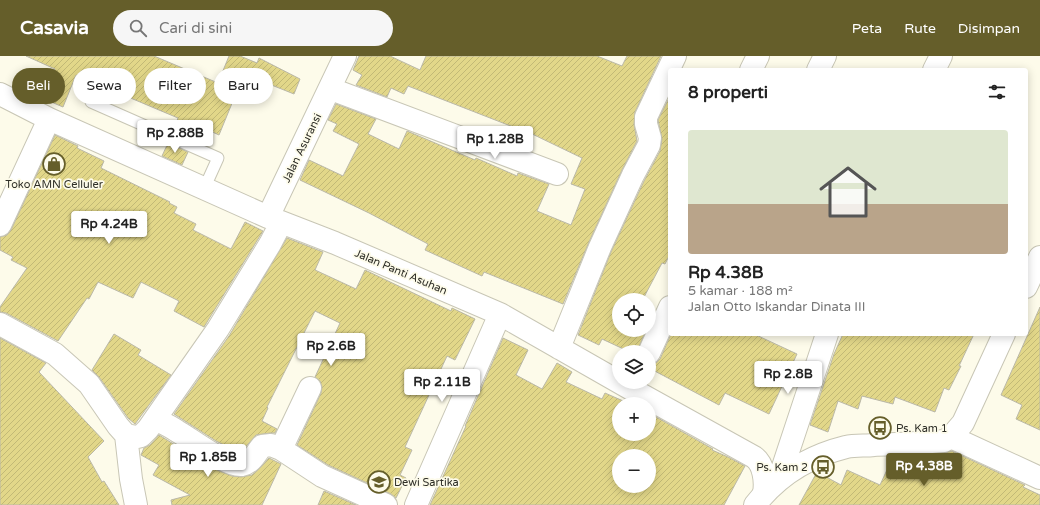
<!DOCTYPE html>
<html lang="id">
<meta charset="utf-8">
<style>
:root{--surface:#fff;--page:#f6f6f6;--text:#222;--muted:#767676;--line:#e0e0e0;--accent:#655e2a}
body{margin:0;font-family:"Varela Round",sans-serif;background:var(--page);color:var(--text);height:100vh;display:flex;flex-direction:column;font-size:15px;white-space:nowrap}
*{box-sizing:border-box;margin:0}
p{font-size:13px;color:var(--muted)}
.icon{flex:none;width:22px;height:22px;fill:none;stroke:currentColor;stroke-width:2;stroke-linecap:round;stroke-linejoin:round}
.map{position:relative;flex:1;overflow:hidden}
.details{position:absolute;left:668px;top:12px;width:360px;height:268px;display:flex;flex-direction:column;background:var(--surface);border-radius:4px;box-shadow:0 2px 10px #0003}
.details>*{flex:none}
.guide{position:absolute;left:12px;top:12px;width:380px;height:36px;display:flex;gap:8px}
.tools{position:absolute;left:612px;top:237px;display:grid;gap:8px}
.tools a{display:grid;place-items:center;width:44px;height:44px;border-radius:50%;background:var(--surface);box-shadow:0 2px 10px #0003;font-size:20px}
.price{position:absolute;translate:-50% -34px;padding:0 9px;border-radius:4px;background:#fff;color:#222;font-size:13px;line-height:26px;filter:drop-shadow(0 1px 2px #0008)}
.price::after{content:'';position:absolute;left:50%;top:24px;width:12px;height:9px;margin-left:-6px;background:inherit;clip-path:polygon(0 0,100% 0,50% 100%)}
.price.current{background:var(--accent);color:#fff}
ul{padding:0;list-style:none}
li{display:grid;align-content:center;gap:8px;height:212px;padding:0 20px}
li+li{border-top:1px solid var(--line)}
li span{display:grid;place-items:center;height:124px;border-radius:4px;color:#555}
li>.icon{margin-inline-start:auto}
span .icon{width:72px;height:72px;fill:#fffc;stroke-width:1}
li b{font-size:17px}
h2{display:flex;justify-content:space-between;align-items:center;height:48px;padding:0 20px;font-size:17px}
.tag{padding:0 14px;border-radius:18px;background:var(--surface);box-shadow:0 2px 10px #0003;font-size:14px;line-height:36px}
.tag.current{background:var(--accent);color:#fff}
header{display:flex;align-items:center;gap:24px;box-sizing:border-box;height:56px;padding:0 20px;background:var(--accent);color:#fff}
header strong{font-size:19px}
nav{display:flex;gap:22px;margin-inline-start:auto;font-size:14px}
.search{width:280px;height:36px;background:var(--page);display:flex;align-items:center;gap:10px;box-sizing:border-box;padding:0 14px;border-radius:22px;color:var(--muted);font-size:15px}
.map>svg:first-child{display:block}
</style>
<header>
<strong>Casavia</strong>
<div class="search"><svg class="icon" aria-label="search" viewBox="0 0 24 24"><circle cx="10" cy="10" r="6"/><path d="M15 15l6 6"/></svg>Cari di sini</div>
<nav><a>Peta</a><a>Rute</a><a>Disimpan</a></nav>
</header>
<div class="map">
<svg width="1040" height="449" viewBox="0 0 1040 449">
<defs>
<pattern id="building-hatch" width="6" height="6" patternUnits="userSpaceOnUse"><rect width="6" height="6" fill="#e2d789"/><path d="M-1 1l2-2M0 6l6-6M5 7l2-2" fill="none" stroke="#c2b976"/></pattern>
</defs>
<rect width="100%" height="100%" fill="#fdfbea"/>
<path fill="url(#building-hatch)" stroke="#bab8a8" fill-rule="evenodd" d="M26,0H154L218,27L229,0H240L257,7L259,2L300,23L294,38L244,18L219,79L199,70L193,83L173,75L178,62L76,19L63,51L42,42L55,13Z
M359,0H390L420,14L426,0H597L622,10L627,0H661L635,56L634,68L637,85L622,114L589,186L563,248L484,216L482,220L425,194L428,188L369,157L300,124L309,104L343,120L359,88L333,75L337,68L328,64L336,48L376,63L368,78L399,93L407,75L475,104L476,102L517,120L518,117L549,128L537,155L571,169L585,133L571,128L582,102L526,75V76L408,30L404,38L391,32L387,41L356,29L362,19L353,14Z
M670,40V198L665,208L662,207L643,243L646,244H619V274H646L637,296H630L602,283L599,289L578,279L611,196L644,125L660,95L662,83L658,64Z
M55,79L78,90L77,92L104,105L101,112L170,146L169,147L177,151L174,157L196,168L193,174L231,193L245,166L263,175L204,271L174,255L179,245L141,226L133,242L98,226L89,243L87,242L58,285L6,257L0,256V251L27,212L11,204L13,201L0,194V181L7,179L11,174Z
M168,87L188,96L182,109L162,100Z
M287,182L323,196L315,214L356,233L365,214L451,255L452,252L475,263L455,304L447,300L405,391L412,394L400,419L406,422L396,442L391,438L328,409L297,389L321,337L322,331L320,325L315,321L340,267L315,255L267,351L268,352L262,365L277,373L275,377H270L256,379L242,395L238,396L216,385L174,358L229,280Z
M1040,251V374L1016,363L1022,349L1001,339Z
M114,278L141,294L138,299L171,319L135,368L128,362L99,321L92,314Z
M671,278H754L797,298L769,358L725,337L719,349L649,312V309L656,307L660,303Z
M843,278H974L959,310H961L949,334L944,332L935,356L895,341L893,348L862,340L858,353L838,345L828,376L810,369L834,298Z
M0,282L46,307L39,316L104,385L88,401L102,426L104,425L119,449H0Z
M503,282L528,294L516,319L542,333L557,307L572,316L566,326L602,343L605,337L630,348H619V378H649V357L713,393L712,394L728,401L745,410L724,449H430L466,370H465ZM619,400H649V430H619Z
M159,379L212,412L232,420L241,421L252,419L260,412L269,402L281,408L262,449H172L171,444L190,439L153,419L159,409L141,399L144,392L150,389Z
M952,395L1025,429L1023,431L1040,439V449H799L817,416L841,429L847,414L880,429L892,403L930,420L940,398Z
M324,435L356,449H318Z"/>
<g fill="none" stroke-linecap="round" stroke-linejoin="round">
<g stroke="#c8c6b5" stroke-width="13">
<path id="service" d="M91,46L218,102L204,133"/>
</g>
<g stroke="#c8c6b5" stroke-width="24">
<path id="minor" d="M751,14L758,0
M818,14L825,0
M934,14L941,0
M331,33L557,118
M0,38L49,63L268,161L335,187L500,258L633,334L754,401C764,408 766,426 764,437
M268,161L345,0
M0,169L49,63
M0,268L55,298L89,328L118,370L126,379L137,381L141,380L148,373L218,273L270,188L281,167
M559,292L600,191L633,119L649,89L650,82L646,68V61L675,0
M649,297L670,251
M155,363C163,367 170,370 177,375C191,383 227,411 242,409C252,407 256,397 262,390L271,389L281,393L322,420L386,449
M126,379L131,423L136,449
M951,381L1040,422
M281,393L310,332
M779,423L827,278
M416,449L500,258"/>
</g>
<g stroke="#c8c6b5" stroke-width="24">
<path id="tertiary" d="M1026,231L1040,201
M755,449C778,419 810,400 846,391C855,389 865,390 874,389C897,388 921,387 944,385L951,381L963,367L1004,278"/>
</g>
<use href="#service" stroke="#fff" stroke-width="11"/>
<use href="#minor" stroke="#fff" stroke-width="22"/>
<use href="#tertiary" stroke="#fff" stroke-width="22"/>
</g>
<defs>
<g id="shop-ring" transform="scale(1.15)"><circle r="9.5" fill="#fdfbea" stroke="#655e2a" stroke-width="1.5"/><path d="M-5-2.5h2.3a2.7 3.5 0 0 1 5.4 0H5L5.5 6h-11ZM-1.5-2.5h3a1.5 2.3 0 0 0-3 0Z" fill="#655e2a"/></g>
<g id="bus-ring" transform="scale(1.15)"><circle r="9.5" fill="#fdfbea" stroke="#655e2a" stroke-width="1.5"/><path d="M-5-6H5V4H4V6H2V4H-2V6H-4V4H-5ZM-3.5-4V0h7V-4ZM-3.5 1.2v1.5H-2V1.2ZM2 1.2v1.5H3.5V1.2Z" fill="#655e2a"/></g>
<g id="school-ring" transform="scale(1.15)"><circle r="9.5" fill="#fdfbea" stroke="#655e2a" stroke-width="1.5"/><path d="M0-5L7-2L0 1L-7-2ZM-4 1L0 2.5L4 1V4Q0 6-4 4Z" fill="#655e2a"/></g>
</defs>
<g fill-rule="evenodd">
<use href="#shop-ring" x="54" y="108"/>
<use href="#bus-ring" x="880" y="372"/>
<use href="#bus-ring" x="823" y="411"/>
<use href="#school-ring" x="379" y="426"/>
</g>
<g text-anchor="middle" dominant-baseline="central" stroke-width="3.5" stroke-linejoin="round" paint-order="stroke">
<g font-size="11" fill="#2e2e27" stroke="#fdfbea">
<text transform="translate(302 92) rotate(-64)">Jalan Asuransi</text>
<text transform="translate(401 216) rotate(23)">Jalan Panti Asuhan</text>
</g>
<g font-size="11" fill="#2e2e27" stroke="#fdfbea" text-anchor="start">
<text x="54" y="128" text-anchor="middle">Toko AMN Celluler</text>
<text x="896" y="372">Ps. Kam 1</text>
<text x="808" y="411" text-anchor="end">Ps. Kam 2</text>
<text x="394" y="426">Dewi Sartika</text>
</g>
</g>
</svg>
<div class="tools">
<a><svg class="icon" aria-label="locate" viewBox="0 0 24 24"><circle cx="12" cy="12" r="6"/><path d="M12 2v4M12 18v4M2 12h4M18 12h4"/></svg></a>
<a><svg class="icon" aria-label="layers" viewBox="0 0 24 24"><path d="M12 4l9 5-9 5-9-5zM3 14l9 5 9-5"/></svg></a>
<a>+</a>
<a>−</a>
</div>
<b class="price" style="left:175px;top:98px">Rp 2.88B</b>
<b class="price" style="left:495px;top:104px">Rp 1.28B</b>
<b class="price" style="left:109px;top:189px">Rp 4.24B</b>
<b class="price" style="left:331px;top:311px">Rp 2.6B</b>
<b class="price" style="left:788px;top:339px">Rp 2.8B</b>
<b class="price" style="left:442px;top:347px">Rp 2.11B</b>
<b class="price" style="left:208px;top:422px">Rp 1.85B</b>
<b class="price current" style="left:924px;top:431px">Rp 4.38B</b>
<div class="guide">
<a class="tag current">Beli</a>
<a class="tag">Sewa</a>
<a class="tag">Filter</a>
<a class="tag">Baru</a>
</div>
<section class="details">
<h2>8 properti<svg class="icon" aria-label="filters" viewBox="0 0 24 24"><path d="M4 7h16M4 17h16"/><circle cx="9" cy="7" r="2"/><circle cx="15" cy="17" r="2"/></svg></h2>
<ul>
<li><span style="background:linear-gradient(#dfe7d0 60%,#b9a48a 0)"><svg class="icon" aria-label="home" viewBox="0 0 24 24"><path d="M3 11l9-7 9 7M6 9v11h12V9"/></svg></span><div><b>Rp 4.38B</b><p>5 kamar · 188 m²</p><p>Jalan Otto Iskandar Dinata III</p></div></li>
</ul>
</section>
</div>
